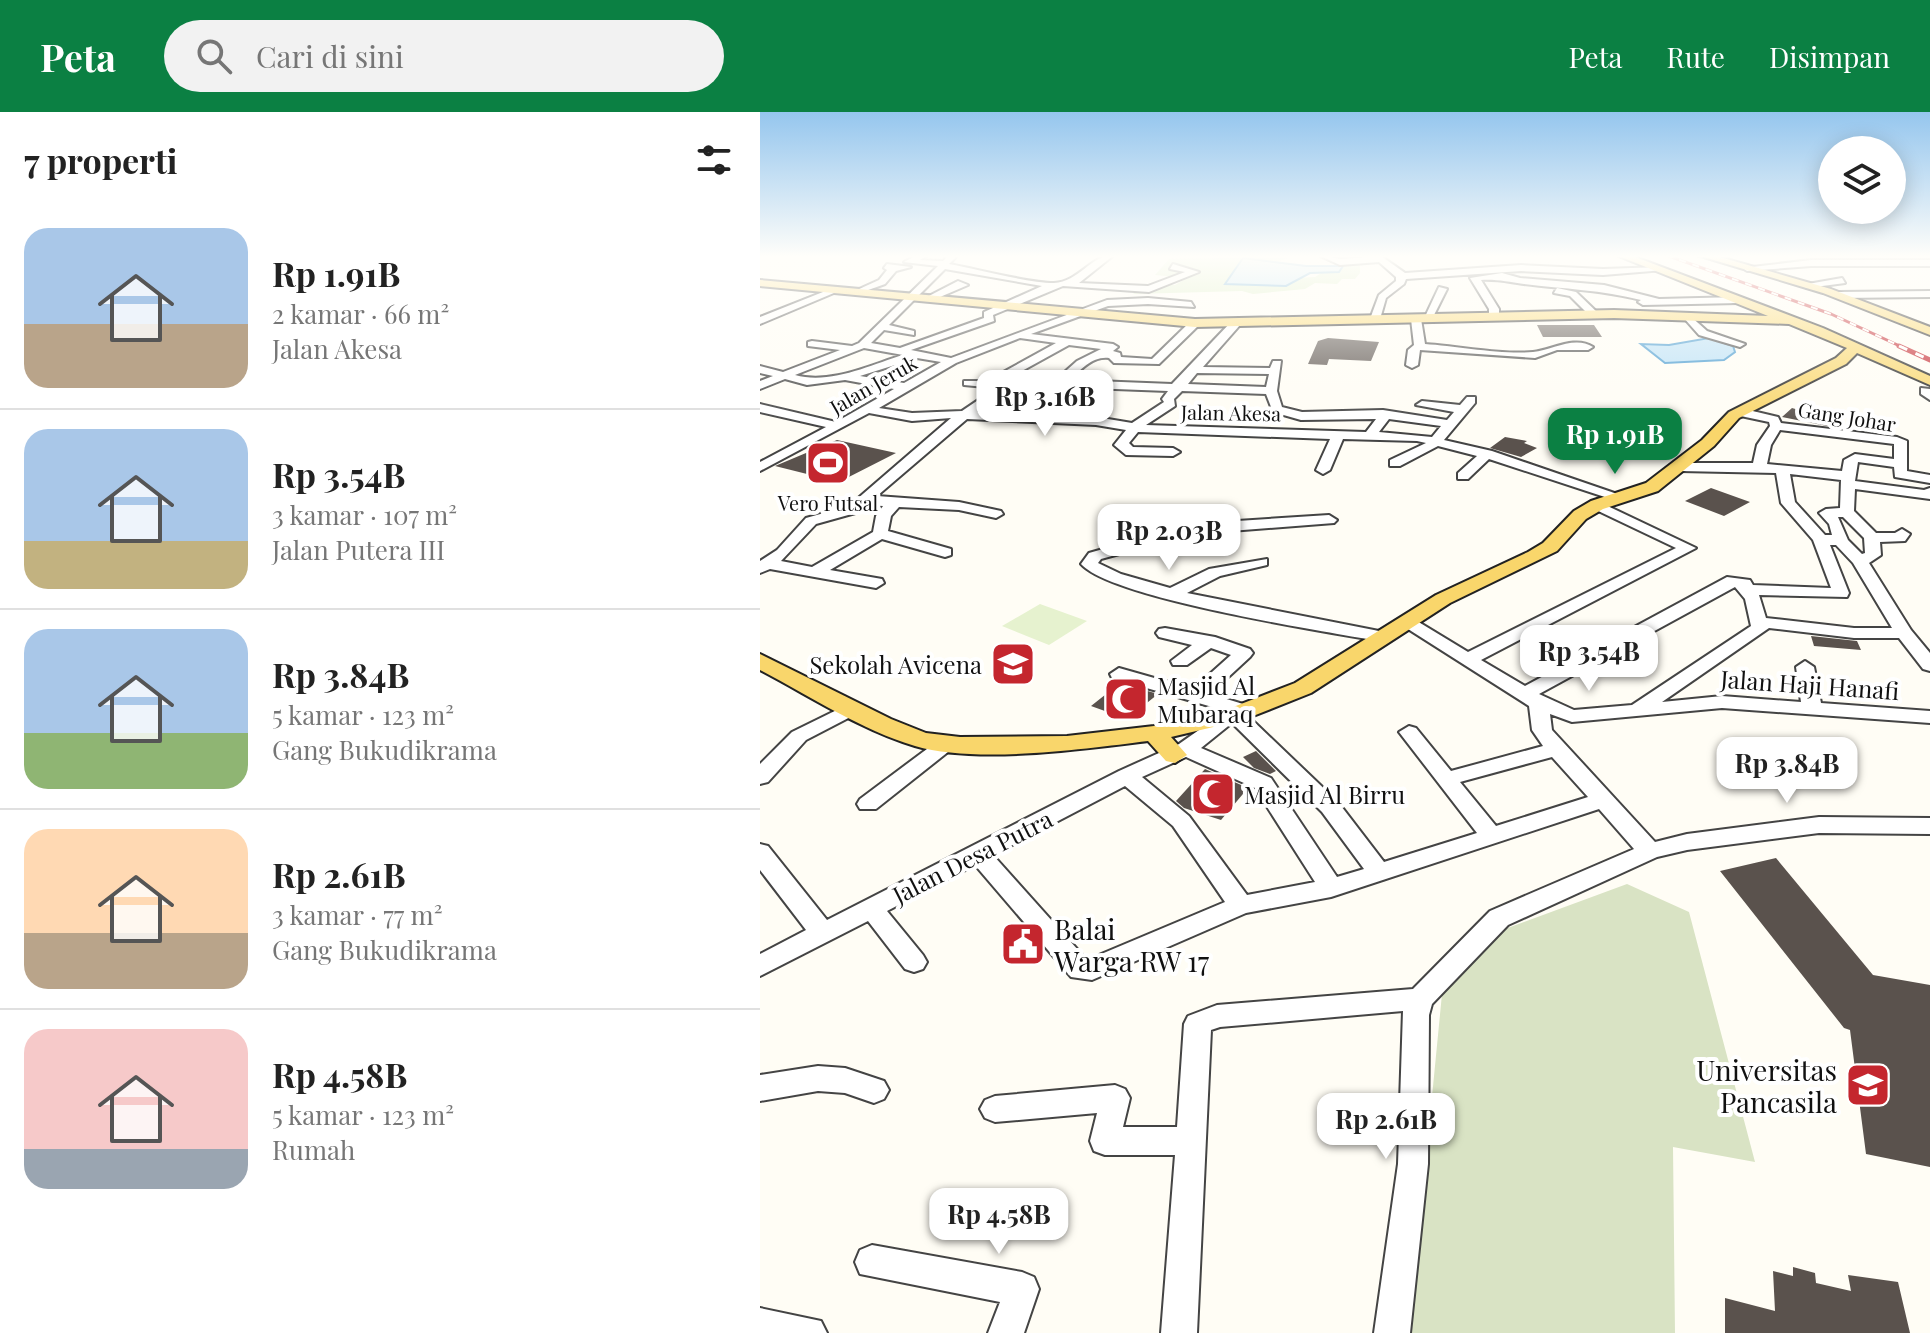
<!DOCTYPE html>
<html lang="id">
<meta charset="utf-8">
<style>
:root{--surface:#fff;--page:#f2f2f2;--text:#222;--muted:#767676;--line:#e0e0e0;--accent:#0b8043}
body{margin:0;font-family:"Playfair Display",serif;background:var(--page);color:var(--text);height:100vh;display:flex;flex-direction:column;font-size:30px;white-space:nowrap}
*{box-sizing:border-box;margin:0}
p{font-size:26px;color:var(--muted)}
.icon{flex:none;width:44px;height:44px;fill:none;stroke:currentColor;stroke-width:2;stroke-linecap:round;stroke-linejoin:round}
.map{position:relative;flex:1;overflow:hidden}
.panel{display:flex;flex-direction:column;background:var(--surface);width:760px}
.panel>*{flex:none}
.controls{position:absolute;left:1058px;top:24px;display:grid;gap:16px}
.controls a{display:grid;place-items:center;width:88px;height:88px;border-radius:50%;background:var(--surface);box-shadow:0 4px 20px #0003;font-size:40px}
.price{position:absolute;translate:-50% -68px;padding:0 18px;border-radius:16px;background:#fff;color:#222;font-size:26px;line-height:52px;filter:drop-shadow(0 2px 4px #0008)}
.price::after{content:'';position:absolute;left:50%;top:48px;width:24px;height:18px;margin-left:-12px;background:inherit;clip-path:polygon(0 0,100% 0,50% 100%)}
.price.selected{background:var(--accent);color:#fff}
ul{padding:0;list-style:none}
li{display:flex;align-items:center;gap:24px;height:200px;padding:0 24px}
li+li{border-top:2px solid var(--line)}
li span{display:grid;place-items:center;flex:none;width:224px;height:160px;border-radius:24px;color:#555}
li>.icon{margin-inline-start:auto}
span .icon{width:96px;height:96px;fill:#fffc;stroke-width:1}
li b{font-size:34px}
h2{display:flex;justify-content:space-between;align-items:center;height:96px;padding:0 24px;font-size:34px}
header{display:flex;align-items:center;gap:48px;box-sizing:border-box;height:112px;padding:0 40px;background:var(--accent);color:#fff}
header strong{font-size:38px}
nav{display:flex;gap:44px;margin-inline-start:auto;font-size:28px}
.search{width:560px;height:72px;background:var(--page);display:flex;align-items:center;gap:20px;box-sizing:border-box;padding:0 28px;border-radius:44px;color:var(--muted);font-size:30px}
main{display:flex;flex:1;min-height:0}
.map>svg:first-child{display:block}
</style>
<header>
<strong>Peta</strong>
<div class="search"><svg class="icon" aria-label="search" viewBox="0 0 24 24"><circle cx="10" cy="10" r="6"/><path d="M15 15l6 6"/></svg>Cari di sini</div>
<nav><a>Peta</a><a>Rute</a><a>Disimpan</a></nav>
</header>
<main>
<section class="panel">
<h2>7 properti<svg class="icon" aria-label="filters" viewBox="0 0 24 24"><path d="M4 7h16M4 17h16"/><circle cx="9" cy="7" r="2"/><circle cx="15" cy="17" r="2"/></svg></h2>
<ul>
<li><span style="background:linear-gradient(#a9c7e8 60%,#b9a48a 0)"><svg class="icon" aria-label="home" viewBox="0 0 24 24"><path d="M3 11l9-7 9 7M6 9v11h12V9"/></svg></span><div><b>Rp 1.91B</b><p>2 kamar · 66 m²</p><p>Jalan Akesa</p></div></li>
<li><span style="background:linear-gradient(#a9c7e8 70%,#c2b280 0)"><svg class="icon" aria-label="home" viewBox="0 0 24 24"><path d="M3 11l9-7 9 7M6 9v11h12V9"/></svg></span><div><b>Rp 3.54B</b><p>3 kamar · 107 m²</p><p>Jalan Putera III</p></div></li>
<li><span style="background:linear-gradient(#a9c7e8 65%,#8fb573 0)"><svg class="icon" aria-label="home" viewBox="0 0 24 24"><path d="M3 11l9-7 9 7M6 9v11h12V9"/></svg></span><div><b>Rp 3.84B</b><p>5 kamar · 123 m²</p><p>Gang Bukudikrama</p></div></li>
<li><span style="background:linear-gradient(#ffd9b3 65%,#b9a48a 0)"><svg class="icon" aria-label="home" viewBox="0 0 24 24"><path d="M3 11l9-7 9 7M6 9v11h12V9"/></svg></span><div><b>Rp 2.61B</b><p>3 kamar · 77 m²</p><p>Gang Bukudikrama</p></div></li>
<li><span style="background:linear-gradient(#f6c9c9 75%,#9aa5b1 0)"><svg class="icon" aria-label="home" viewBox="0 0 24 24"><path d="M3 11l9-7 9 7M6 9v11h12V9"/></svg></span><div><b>Rp 4.58B</b><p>5 kamar · 123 m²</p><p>Rumah</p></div></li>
</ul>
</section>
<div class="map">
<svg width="1170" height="1221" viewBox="0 0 1170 1221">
<rect width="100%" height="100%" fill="#fffdf5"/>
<path fill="#d5ebbd" d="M460,143H537L507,153L537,166L555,165L576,152L600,149V161L595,167H582L577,172L555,171L545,177L493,182L482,179L373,182L384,172L415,173L427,166L395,163L409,147L455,146Z"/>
<path fill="#d9e3c4" d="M867,772L929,800L995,1050L913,1035L915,1221H649L682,882L693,863L734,821Z"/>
<path fill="#e6f2cf" d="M280,492L327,509L289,533L242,514Z"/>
<path fill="#b9e0f7" stroke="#3f96cf" stroke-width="2" d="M483,146L546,154H583L579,160L550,161L526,174L465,172Z
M949,226L973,234L975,240L964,248L905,251L881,232L909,233Z"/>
<path fill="#5a524d" d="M777,213H834L842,225H783Z
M568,226L619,230L611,249L569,247L567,253L548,252L558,229Z
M1047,294L1080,302L1067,314L1022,305L1032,296L1042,299Z
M745,325L767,329L764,331L777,336L761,345L730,336Z
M77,328L136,341L79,370L15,354Z
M951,376L990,390L964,404L925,389Z
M1051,524L1097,529L1101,538L1054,534Z
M360,571L398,582L367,607L331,594Z
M496,639L516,659L510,662L494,656L483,645Z
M445,657L488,676L461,708L424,696L416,689Z
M1016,746L1113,863L1170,873V1055L1106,1042L1090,918L1084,916L960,759Z
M269,821L279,832L251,846L243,834Z
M1033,1155L1055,1161L1056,1171L1091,1179L1088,1163L1138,1170L1150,1221H965V1186L1015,1199L1013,1159L1033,1164Z"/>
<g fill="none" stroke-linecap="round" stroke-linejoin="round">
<g stroke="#444" stroke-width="4">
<path id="minor" d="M157,143H168L160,148L183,149L189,143H198L189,152C217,157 268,171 294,171C319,170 332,142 354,143L319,171L388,174L425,160L410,157L413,152L439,160L389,180L303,174L233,203L234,209L151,238L191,246L347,188L388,186L431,190L434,195L388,192L348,194L271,222L353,232L358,235L353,239L360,241L361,245L392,247L431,209H439V213L399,252L354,251L349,246C333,244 321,257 310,268L412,272L472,209H480V213L443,255L510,256L513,249H521L517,279L522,295L542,300L623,298L687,308L694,300L656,293L662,289L700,293L707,285H715V291L684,328L732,339L866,385L854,388L729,347L708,367H698V361L717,344L678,334L640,354H630V348L666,331L657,329L583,327L570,358L563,362L556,358L570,327L378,320L369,331L373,335L413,336L420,340L413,344L366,343L354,333L366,318L336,313L207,307L117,384L199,390L241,399L243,402L236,406L199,398L139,395L131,404L128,419L191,437V443L185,445L122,427L70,458L122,467L124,471L116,476L10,457L0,461V449L17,438L46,406L89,394L191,306L152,309L109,301L0,359V350L66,315L0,300V292L76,310L134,277L85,268L47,273L25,267L0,277V269L13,264L0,261V254L23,260L80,238L48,234V230L52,229L92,234L99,231L178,154L144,150ZM185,157L282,174L224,200V206L140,236L111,231L124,218L154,223V219L129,213ZM260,226L296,231L227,269H204V273L236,276L202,299L152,301L119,296L196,251ZM309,233L341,237L317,249L290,273L242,270ZM104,236L143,243C110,253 70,273 35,263ZM157,246L181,250L144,271L100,264ZM437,261L509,262L506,275L428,272ZM302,275L408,279L402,287L404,290L372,311L336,305L217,300L249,277L293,281ZM422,279L506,282L513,300L541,308L616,307L606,320L386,313L415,294L414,287ZM629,307L681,314L672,325L619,320ZM108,393L123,394L116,404L113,420L52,455L21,449L56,412L99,400Z
M558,143L581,147L621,144L645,161L761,153L843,157L900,155L904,158L843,163L761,159L646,167L644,172L626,186L620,207L615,210L610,207L619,183L636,169V165L619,150L580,153Z
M1051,148H1170V154H1051L987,159L983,156Z
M127,152L151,155L136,159L125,172L97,182V178L119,168L127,158L124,156Z
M742,161L760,166L844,173L899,187L979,185L984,188L979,191L883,193L878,190L881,188C842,178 804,177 764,172C748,170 737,167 721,168L739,197V205L734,208L729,205V197L710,166Z
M1082,166L1085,171L1047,176L1042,173Z
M198,169L208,173L173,188L165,186Z
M679,175L687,177L671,209H663Z
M73,176L81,178L0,212V205Z
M797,176L816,180L840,203L831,205L810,184L794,181Z
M1170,179V185L1079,186L1074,183L1079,180Z
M928,202L947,219L985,232L980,235L939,223L923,205Z
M656,204L661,207L665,232C696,234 743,243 773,240C792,238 815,223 833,235L828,238H797L775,246L660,238L658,253L652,256L646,253L648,238L654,233L651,207Z
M1161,276L1170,277V288L1161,282Z
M980,296L1018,305L1021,311L1137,325L1147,329V359L1170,363V371L1135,365L1134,355L1098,350L1095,369L1164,378L1170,376V387L1095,377L1094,399L1116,421H1135L1142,417L1150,422L1145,429L1120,430L1121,443L1109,451L1151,518L1170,541V559L1163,557L1139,526H1094L1009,516L902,590L962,584L1041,590L1036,555L1045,549L1054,555L1061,591L1170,599V611L962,596L812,610L790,602L792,618L895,730L927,722L1059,705L1170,706V722L1059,721L927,738L897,745L748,813L672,892L669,903L668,1052L650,1221H614L638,1052L643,899L460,915L451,918L437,1221H401L415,1043H345L334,1039L330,1029L337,1001L235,1010L225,1006L220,997L225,988L235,984L355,973L365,977L370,986L363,1015H417L424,912L428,904L457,893L653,877L730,799L874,737L839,697L571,785L486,801L332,868L311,865L215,753L127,799L163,843L167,850L163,857L154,860L145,857L108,809L0,864V842L46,818L0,758V732L8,734L67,808L359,659L419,632L466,599L352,566L350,562L359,556L433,577L471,543L451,536L427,553H413L411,549L432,533L399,525L396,521L399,517L405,516L455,525L490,537L493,541L490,545L450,582L493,595L496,599L488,604L578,690L624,750L717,721L639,620L649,614L656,616L691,659L783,634L772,618L769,594L637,510L646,505L652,506L708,540L916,436L832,396V390L837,389L936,436L721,548L765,574L967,465L990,468L993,473L1071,476L1053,428L1021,391L1016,361L920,359L913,355L920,351H993L997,333L1010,314L1009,310L976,303L974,300ZM1020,318L1134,332V347L1095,342L1084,348L1082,359L1007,352L1011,333ZM1030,362L1081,368L1080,396L1066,397L1059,401L1069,412L1072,423H1065L1035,390ZM1078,405H1083L1104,426L1105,441L1102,442L1088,428ZM1070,433H1076L1093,451L1132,516H1094L1006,506L999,483L1087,485L1089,481ZM975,475L985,487L991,514L872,593L814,598L779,582ZM472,611L562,700L604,757L577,765L511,666L441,636ZM426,645L495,676L555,770L487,783L429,704L382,665ZM792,645L828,685L736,714L700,670ZM365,674L413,714L465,790L327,848L233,743Z
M569,403L577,408L574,411L432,422L341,447L338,451L361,462L410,476L449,457L507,447V453L460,464L427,481L624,520L633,525L630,529L624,530C569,520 352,487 321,452L329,441L431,412Z
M91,591L98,593L101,597L98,601L46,628L8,670L0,672V652L32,620Z
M186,626L196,632L193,636L116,697H100L97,692L100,687L179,628Z
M58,954L85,956L124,969L129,978L124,987L114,991L85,981L58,979L0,989V963Z
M112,1133L262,1160L274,1165L279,1177L264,1221H228L240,1190L100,1162L95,1150L100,1138Z
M0,1196L61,1209L67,1221H0Z"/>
</g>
<g stroke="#222" stroke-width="4">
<path id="major" d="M856,143H870L1063,216L1170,264V273L1097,241L1086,252L979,306L954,334L898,379L843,397L826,407L797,439L690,491L551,581L483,608L411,625L427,643L415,651L406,649L388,629C325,637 216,652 155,634C101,618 50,584 0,558V542L131,607L166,621L200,625L307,624L394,614L468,597L535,571L676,483L768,440L783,431L814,399L831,389L886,371L942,328L969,300L1076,246L1087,236L1029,212L854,206L435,215L0,174V168L435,207L854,198L1008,204Z
M937,143H953L1071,177L1170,215V223L1063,181Z"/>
</g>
<use href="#minor" fill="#fff" fill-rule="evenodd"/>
<use href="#major" fill="#f9d66b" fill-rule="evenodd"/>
<g stroke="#c4262e" stroke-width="3">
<path id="rail-far1" d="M906,143L1071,202L1144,236"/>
</g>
<g stroke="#c4262e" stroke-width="5">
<path id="rail" d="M1139,234L1170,248"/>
</g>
<use href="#rail-far1" stroke="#fff" stroke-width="2" stroke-dasharray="7" stroke-linecap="butt"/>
<use href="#rail" stroke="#fff" stroke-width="3" stroke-dasharray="9" stroke-linecap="butt"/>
</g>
<linearGradient id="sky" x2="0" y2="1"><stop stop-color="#95c6ee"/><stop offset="0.46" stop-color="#fffefa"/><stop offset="1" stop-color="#fffefa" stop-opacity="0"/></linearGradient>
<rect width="1170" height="314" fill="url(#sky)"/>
<defs>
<g id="stadium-square" transform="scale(2.3)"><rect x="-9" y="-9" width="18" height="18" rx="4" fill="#c4262e" stroke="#fff"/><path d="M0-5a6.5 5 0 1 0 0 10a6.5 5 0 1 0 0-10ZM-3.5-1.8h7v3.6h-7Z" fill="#fff"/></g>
<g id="school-square" transform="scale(2.3)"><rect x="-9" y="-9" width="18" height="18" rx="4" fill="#c4262e" stroke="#fff"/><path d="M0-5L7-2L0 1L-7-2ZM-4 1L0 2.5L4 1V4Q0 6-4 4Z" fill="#fff"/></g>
<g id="mosque-square" transform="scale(2.3)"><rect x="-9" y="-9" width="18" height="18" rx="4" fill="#c4262e" stroke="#fff"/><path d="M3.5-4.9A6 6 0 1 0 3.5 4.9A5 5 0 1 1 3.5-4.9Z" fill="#fff"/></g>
<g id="civic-square" transform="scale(2.3)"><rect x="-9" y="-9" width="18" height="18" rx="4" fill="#c4262e" stroke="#fff"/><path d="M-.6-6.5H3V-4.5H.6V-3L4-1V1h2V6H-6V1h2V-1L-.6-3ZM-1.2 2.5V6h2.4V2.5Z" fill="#fff"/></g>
<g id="university-square" transform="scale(2.3)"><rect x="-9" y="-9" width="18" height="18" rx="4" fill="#c4262e" stroke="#fff"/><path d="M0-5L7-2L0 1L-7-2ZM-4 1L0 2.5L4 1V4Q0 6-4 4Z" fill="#fff"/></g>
</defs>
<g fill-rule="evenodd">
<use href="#stadium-square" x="68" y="351"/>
<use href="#school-square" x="253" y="552"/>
<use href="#mosque-square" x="366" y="587"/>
<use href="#mosque-square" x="453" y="682"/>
<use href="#civic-square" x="263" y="832"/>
<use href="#university-square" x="1108" y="973"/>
</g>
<g text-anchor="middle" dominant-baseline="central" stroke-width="8" stroke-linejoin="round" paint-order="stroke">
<g font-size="20" fill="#111" stroke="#fff">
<text transform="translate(113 272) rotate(-30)">Jalan Jeruk</text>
<text transform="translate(471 300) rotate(1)">Jalan Akesa</text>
<text transform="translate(1087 304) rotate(9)">Gang Johar</text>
</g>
<g font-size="20" fill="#111" stroke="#fff">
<text x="68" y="390">Vero Futsal</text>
</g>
<g font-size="24" fill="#111" stroke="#fff" text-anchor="start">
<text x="222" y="552" text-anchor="end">Sekolah Avicena</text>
<text x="397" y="573">Masjid Al<tspan x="397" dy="28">Mubaraq</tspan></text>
<text x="484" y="682">Masjid Al Birru</text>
</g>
<g font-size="24" fill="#111" stroke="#fff">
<text transform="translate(1050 572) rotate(4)">Jalan Haji Hanafi</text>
<text transform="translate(212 744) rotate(-27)">Jalan Desa Putra</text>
</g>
<g font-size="28" fill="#111" stroke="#fff" text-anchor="start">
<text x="294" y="816">Balai<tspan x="294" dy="32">Warga RW 17</tspan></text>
<text x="1077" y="957" text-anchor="end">Universitas<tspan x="1077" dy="32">Pancasila</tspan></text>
</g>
</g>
</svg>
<div class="controls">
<a><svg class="icon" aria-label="layers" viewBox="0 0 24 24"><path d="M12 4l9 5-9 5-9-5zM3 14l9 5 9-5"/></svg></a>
</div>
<b class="price" style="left:285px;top:326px">Rp 3.16B</b>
<b class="price selected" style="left:855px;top:364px">Rp 1.91B</b>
<b class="price" style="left:409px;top:460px">Rp 2.03B</b>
<b class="price" style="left:829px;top:581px">Rp 3.54B</b>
<b class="price" style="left:1027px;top:693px">Rp 3.84B</b>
<b class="price" style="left:626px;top:1049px">Rp 2.61B</b>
<b class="price" style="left:239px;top:1144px">Rp 4.58B</b>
</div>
</main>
